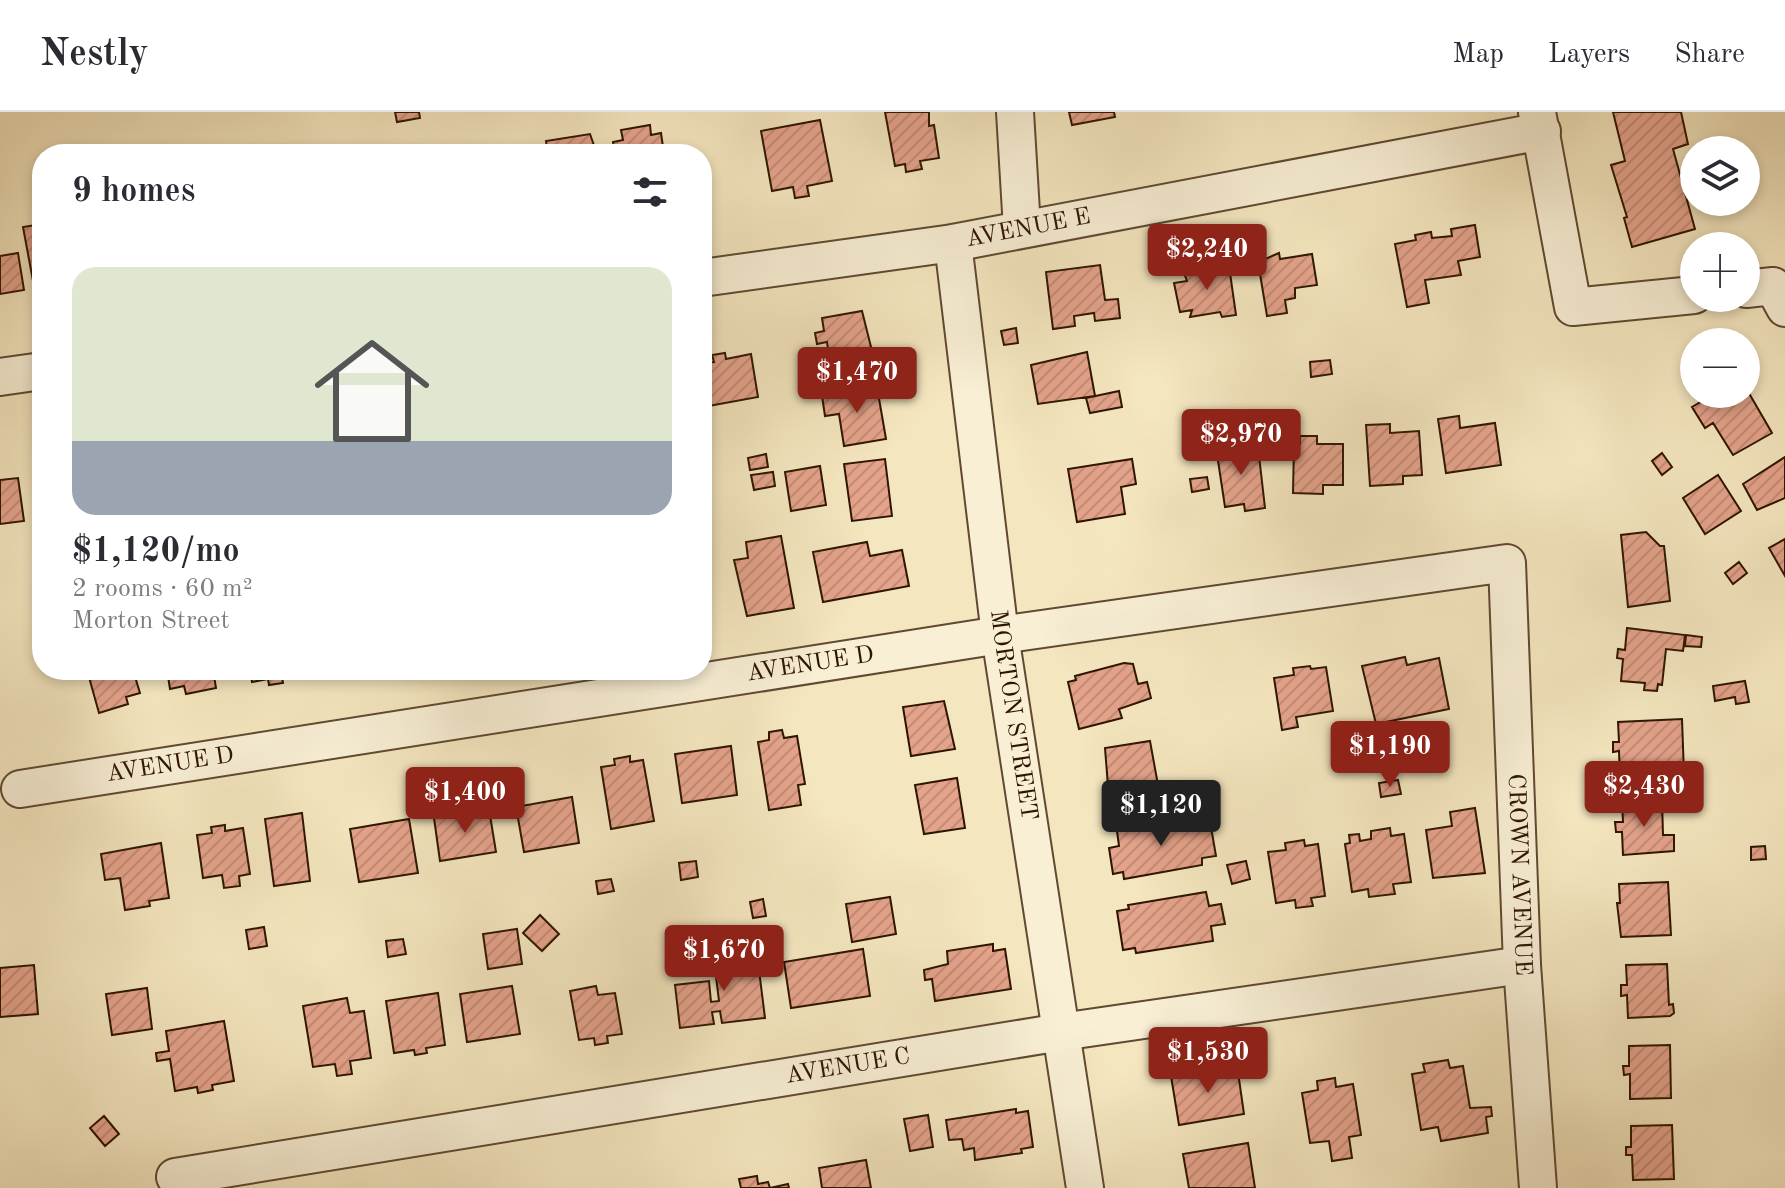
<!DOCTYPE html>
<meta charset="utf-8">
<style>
:root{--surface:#fff;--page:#f2f2f3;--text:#2b2b33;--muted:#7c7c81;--line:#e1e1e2;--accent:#8f2418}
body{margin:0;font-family:"Old Standard TT",serif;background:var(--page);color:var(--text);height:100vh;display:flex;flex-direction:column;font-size:30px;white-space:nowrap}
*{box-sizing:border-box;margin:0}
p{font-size:26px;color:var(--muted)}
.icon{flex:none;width:44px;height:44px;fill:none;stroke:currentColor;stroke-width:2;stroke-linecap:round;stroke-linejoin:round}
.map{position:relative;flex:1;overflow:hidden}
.details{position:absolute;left:32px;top:32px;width:680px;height:536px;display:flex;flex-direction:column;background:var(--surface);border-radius:32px;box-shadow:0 4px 12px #0003}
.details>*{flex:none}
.buttons{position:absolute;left:1680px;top:24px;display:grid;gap:16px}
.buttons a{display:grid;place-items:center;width:80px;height:80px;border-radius:50%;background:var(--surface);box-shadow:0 4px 12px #0003;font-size:40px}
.price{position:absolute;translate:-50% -68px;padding:0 18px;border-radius:8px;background:var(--accent);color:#fff;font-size:26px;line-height:52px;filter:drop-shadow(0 2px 4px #0008)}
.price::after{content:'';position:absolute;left:50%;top:48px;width:24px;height:18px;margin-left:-12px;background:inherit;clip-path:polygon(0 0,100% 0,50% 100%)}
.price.on{background:#222;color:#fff}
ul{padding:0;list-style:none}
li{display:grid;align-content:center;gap:16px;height:424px;padding:0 40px}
li span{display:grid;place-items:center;height:248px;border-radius:24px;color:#555}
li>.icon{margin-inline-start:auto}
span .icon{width:144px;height:144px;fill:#fffc;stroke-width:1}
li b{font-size:34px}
h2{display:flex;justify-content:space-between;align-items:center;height:96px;padding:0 40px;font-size:34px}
header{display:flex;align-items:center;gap:48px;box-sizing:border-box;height:112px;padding:0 40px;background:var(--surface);border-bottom:2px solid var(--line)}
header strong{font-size:38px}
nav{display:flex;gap:44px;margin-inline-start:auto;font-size:28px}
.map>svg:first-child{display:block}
</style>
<header>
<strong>Nestly</strong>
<nav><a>Map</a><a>Layers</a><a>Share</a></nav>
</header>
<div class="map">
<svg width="1785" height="1076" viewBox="0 0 1785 1076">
<defs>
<pattern id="building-hatch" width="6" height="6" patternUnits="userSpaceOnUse" patternTransform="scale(2)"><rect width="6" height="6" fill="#e4a38b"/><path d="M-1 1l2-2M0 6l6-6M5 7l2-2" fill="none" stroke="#c48b76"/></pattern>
</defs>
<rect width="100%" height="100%" fill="#f4e6bf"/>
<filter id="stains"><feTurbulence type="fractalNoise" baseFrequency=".0025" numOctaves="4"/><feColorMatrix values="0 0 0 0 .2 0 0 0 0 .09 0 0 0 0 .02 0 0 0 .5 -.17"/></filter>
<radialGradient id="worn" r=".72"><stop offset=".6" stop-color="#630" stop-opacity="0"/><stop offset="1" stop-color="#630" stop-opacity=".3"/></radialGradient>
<path fill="url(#building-hatch)" stroke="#2f1501" stroke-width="2" d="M395,0H419L420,6L397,10Z
M885,0H929V14L934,13L939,46L920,49L922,57L906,60L905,52L895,54Z
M1069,0H1114L1115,5L1072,13Z
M1613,0H1681L1688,32L1673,37L1695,117L1632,135L1624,106L1627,105L1611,53L1625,49Z
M820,8L832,69L807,74L809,84L795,86L793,75L772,79L761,19Z
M650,13L651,23L661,21L664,42H615L613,30L623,28L621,18Z
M590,22L597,42H548L546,29Z
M42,101V212H41L23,115L36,113L34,103Z
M1475,113L1480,145L1458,149L1461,163L1425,168L1429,191L1407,195L1395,132L1416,128L1415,123L1431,120L1432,126L1452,124L1451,117Z
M18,141L24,178L0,182V144Z
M1279,141L1280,147L1312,142L1317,173L1295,176V186L1285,188L1287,201L1267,204L1258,150Z
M1100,153L1105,188L1118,187L1120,206L1095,209L1094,201L1074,204L1075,214L1053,217L1046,160Z
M1212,153L1213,157L1229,154L1236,203L1222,205L1220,200L1190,205L1192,198L1180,200L1174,171L1187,169L1184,161Z
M862,199L874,247L830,254L827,230L817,232L815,221L824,219L822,206Z
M1016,216L1018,231L1004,233L1001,219Z
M1087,240L1095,284L1038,292L1031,253Z
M725,241L726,247L751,242L758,285L703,295L702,251L714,250L712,243Z
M1330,248L1332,262L1311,265L1310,250Z
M877,275L886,327L844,334L839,302L825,304L822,284Z
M1746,276L1772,321L1733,343L1713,311L1705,316L1692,295L1714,282H1746Z
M1119,279L1122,295L1090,301L1086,286Z
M1459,304L1460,316L1495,311L1501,353L1446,361L1438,307Z
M1390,312V321L1419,319L1422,363L1403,364V372L1370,374L1366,313Z
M1300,324H1317V332H1343V373H1323V382L1293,381L1294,332H1300Z
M1239,330L1240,338L1258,335L1265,396L1245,399L1244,392L1225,395L1217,342L1221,341L1220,334Z
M1662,341L1672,355L1662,363L1652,349Z
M766,342L768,355L750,358L748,346Z
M1785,345V386L1757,398L1743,372Z
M885,347L892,404L852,409L844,352Z
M1132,347L1136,372L1121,375L1125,402L1077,410L1068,357Z
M820,354L826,393L791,399L785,360Z
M773,360L775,374L754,378L751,363Z
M1718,363L1741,399L1705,422L1683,386Z
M1207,365L1209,377L1192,380L1190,367Z
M18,366L24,409L0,412V368Z
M1646,420L1660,434H1664L1670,489L1628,495L1621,423Z
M781,424L794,496L747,504L734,448L748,446L746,430Z
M1785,427V464L1769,436Z
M867,430L870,444L902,438L909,474L823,490L813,440Z
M1739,450L1747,461L1733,472L1725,461Z
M1627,516L1685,523L1683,539L1666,537L1662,573L1658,572L1657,579L1644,578L1645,571L1621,569L1623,547L1617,546L1618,537L1625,538Z
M1686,523L1702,525L1701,535L1685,534Z
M1405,545L1407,553L1439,546L1449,597L1376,612L1362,554Z
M1124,551L1133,552L1138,572L1147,570L1151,586L1119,597L1122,606L1079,617L1068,570L1076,568L1075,564Z
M1310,554L1311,557L1326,555L1333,599L1296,605L1298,615L1282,618L1274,566L1294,563L1293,556Z
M87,558H133L140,581L126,585L128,592L99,601Z
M167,558H213L216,576L186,582L184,574L170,577Z
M250,558H303V561L282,565L283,571L269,573L268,567L252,570Z
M1745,569L1749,590L1736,592L1735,585L1715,589L1713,574Z
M944,589L955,637L911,644L903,595Z
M1682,607L1684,662H1679V667L1669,668V662L1620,665L1619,639L1613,640V630H1619L1618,610Z
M782,618L784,626L797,624L805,672L798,673L801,693L769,698L758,630L769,628V620Z
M1150,629L1160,684L1114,692L1111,674H1108L1105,636Z
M731,634L737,683L682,691L675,642Z
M630,644V650L643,648L654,709L611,717L601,655L615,653L614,647Z
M957,666L965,716L924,722L915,673Z
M1398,668L1401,682L1381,685L1379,671Z
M572,685L579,731L524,740L516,695Z
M1662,688L1663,723H1674V739L1623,743L1622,720H1616L1615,710H1623L1622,690Z
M1475,696L1485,761L1433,766L1426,718L1452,714L1450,700Z
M489,697L496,740L440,749L434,706Z
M302,701L310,769L274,774L265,707Z
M1195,705L1198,717L1211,715L1216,744L1202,746V753L1124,767L1123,760L1113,762L1109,736L1119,734L1117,719Z
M409,707L418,761L359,770L350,717Z
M225,713V719L243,716L250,762L239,764L240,774L224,776L222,763L203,766L197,723L212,721L211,715Z
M1390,716L1391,724L1404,722L1411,770L1393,772L1395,782L1369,785L1368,777L1352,780L1345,732L1350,731L1349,723L1359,722L1360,729L1371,727V719Z
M1304,728L1305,734L1318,732L1325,784L1311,786L1313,794L1296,796L1295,788L1276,791L1268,740L1286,738L1285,731Z
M161,731L169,786L149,789L150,794L125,798L120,766L105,768L101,742Z
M1765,734L1766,747L1751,748V735Z
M696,749L698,765L681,768L679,751Z
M1246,749L1250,767L1232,772L1227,753Z
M611,767L614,779L598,782L596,769Z
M1668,770L1671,823L1621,825L1617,791H1620L1619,772Z
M1206,780L1209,794L1221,792L1225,812L1211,814L1213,829L1136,841L1135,836L1123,838L1117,799L1129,797L1128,793Z
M890,785L896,822L852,830L846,792Z
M763,787L766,804L753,806L750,790Z
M540,803L559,822L542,839L523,821Z
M264,815L267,834L249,837L246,818Z
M517,817L522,852L488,857L483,822Z
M403,827L406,842L388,845L386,829Z
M993,832V839L1005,837L1011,877L935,889L932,867L925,868L924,858L948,852L947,839Z
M738,836V844L757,842L765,906L722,911L720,899L712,900L714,912L680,916L675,873L709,869L711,890L719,889L713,840Z
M863,837L870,884L791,896L784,850Z
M1667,852L1669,893L1673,892L1674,901L1670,904L1628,906L1627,883L1621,884V873H1627L1626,853Z
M34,853L38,902L0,905V856Z
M512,874L520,922L467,930L460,882Z
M596,874L598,883L615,881L622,922L607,924L608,931L595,933L594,926L579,928L570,879Z
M147,876L152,917L112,923L106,882Z
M438,881L445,933L426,936L427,941L415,943L414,938L394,941L386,889Z
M347,886L350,901L364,899L371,946L350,949L352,962L337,964L335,952L313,955L303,894Z
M224,909L234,969L212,973L213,978L198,981L197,975L175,979L170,947L157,949L156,941L169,939L166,919Z
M1670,933L1671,986L1630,987V962L1624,963L1623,954H1629V934Z
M1448,948L1450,956L1463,954L1470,996L1491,995L1492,1004L1486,1005L1488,1021L1441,1029L1438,1015L1421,1018L1412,962L1425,960L1423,952Z
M1237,953L1244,1002L1179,1013L1171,964Z
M1335,966L1336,975L1353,972L1361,1023L1349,1025L1352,1046L1332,1049L1329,1029L1310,1031L1302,981L1318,978L1317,969Z
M1016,997V1001L1028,999L1033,1035L1021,1037L1022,1041L975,1048L974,1036L964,1038L962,1027L949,1028L946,1008Z
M928,1003L933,1035L910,1039L904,1007Z
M104,1004L119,1022L105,1034L90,1016Z
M1672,1013L1674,1067L1633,1068L1632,1043H1626V1035H1631V1014Z
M1248,1031L1255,1076H1189L1183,1042Z
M866,1048L871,1076H822L819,1056Z
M757,1064L758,1072L768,1070L770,1076L788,1072L789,1076H741L739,1067Z"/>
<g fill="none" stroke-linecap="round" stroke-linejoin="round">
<g stroke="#604930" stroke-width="40">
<g id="street">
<path d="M1015,0L1022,117"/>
<path d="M1537,0L1573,195L1694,183"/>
<path id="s1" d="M953,131L1000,523L1085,1076"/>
<path id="s2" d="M702,166L953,131L1542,19"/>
<path d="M1746,177L1773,174L1785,196"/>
<path d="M0,265L42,259"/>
<path id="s3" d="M20,677L1000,523L1507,451L1522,853L1538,1076"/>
<path id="s4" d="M175,1065L1061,920L1522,853"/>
</g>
</g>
<use href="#street" stroke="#f8efd5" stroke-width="36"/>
</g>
<g text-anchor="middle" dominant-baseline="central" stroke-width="6" stroke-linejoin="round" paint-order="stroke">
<g font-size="24" fill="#2f1501" stroke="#f8efd5">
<text stroke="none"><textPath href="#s2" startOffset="330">AVENUE E</textPath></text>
<text stroke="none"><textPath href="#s3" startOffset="800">AVENUE D</textPath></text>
<text stroke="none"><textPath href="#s1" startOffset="476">MORTON STREET</textPath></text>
<text stroke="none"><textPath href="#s3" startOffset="152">AVENUE D</textPath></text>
<text stroke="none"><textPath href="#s3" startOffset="1816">CROWN AVENUE</textPath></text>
<text stroke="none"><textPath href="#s4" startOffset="682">AVENUE C</textPath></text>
</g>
</g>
<rect width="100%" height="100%" filter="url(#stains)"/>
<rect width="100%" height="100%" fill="url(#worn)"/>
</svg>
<div class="buttons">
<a><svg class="icon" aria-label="layers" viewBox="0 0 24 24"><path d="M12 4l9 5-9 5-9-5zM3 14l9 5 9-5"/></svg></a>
<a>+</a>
<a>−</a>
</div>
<b class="price" style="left:1207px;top:180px">$2,240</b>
<b class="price" style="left:857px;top:303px">$1,470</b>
<b class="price" style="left:1241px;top:365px">$2,970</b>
<b class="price" style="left:1390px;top:677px">$1,190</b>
<b class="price" style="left:1644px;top:717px">$2,430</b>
<b class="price" style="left:465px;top:723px">$1,400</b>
<b class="price on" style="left:1161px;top:736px">$1,120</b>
<b class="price" style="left:724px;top:881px">$1,670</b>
<b class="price" style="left:1208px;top:983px">$1,530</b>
<section class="details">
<h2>9 homes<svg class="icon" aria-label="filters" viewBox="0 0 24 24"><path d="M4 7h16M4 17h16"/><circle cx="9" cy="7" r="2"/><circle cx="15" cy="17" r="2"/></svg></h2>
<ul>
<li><span style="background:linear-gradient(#dfe7d0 70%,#9aa5b1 0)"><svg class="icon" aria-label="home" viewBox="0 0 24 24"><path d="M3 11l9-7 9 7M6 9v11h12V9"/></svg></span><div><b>$1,120/mo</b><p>2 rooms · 60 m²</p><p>Morton Street</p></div></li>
</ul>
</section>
</div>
